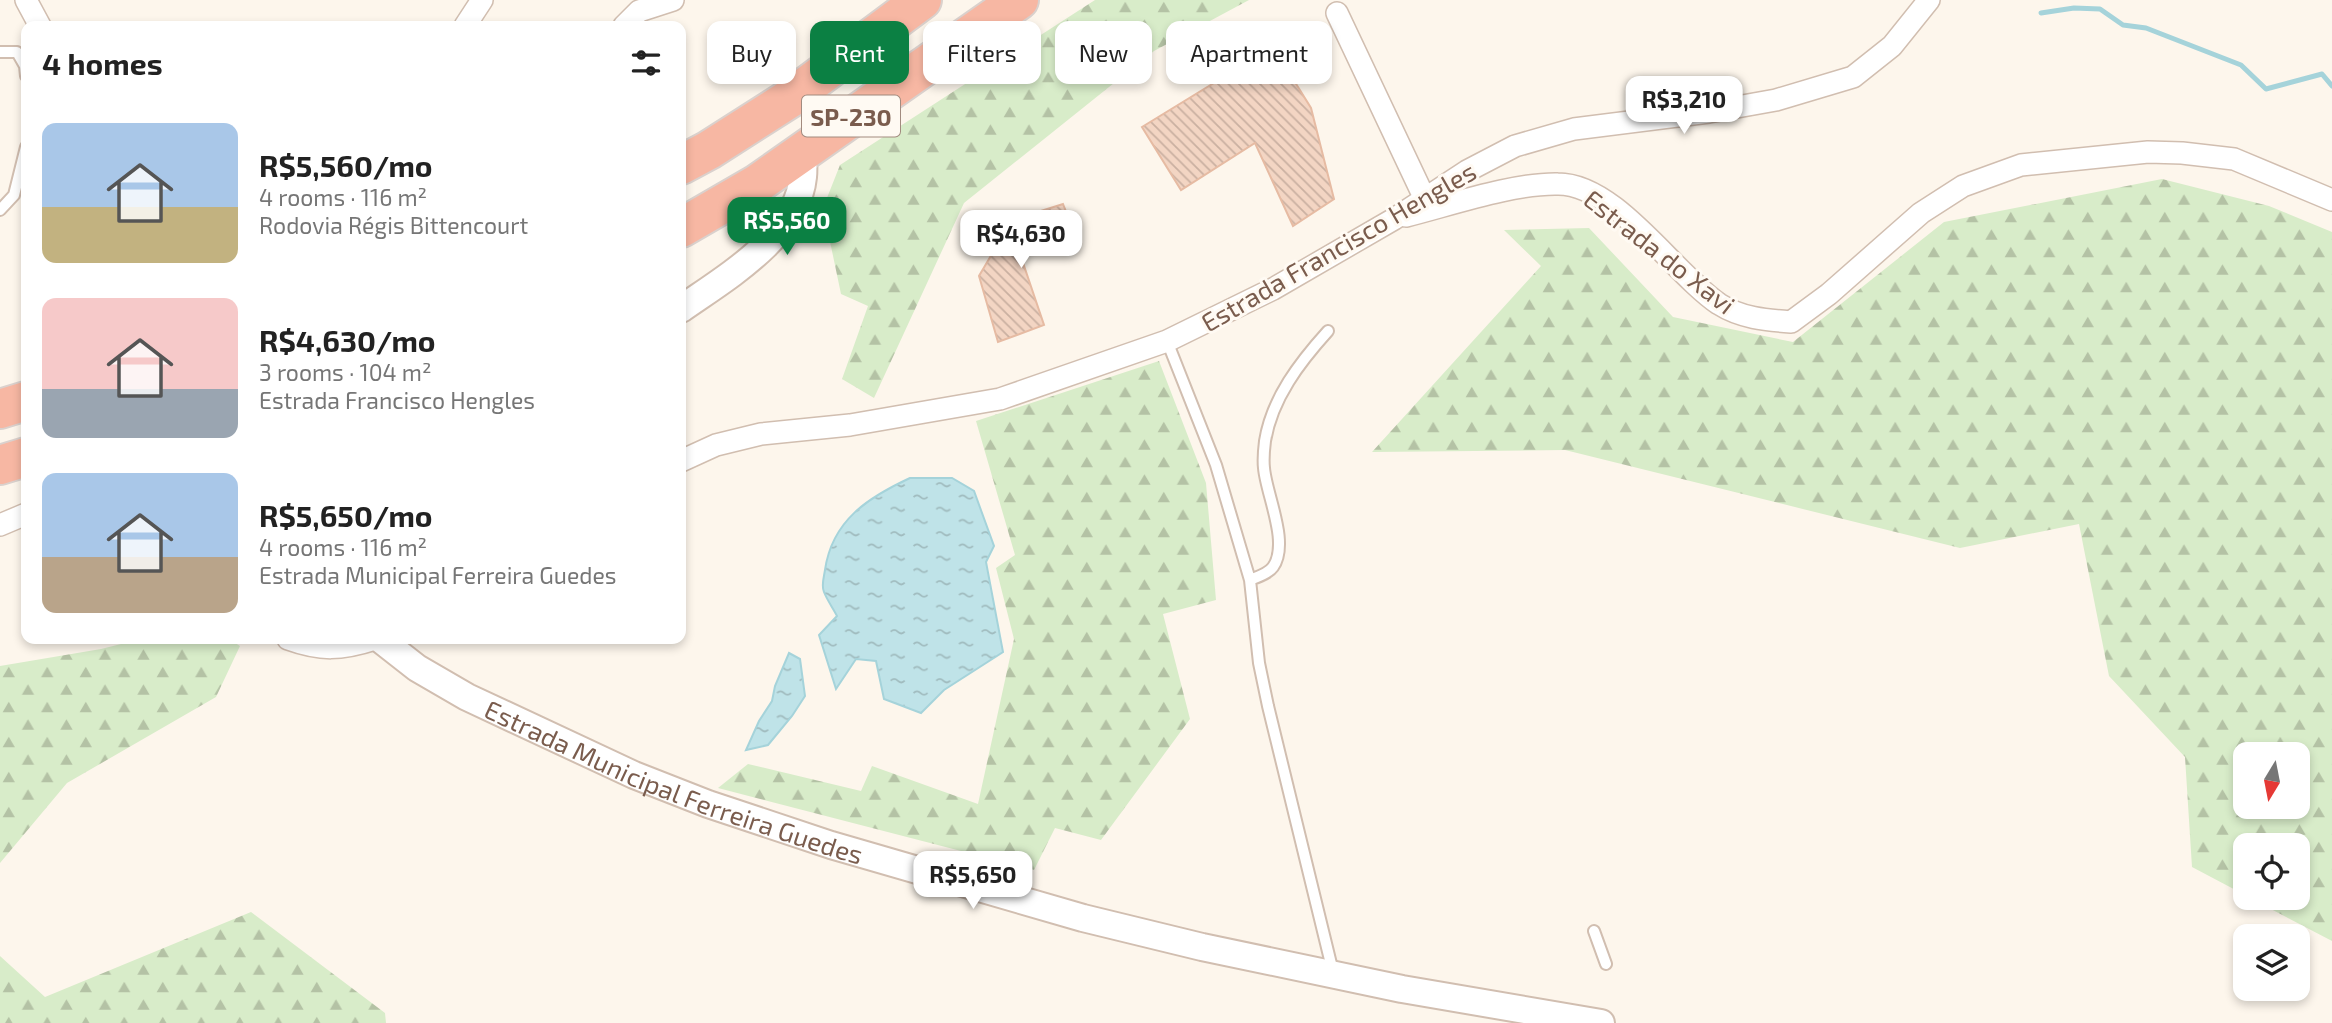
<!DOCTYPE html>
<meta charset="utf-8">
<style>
:root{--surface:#fff;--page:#f6f6f6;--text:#222;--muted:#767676;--accent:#0b8043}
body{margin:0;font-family:"Exo 2",sans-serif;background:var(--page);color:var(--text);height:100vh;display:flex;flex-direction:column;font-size:26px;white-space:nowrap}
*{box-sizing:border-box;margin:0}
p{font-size:23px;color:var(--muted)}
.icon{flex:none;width:38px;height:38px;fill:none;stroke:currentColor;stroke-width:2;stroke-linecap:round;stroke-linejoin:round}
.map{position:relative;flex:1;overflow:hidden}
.panel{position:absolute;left:21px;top:21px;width:665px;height:623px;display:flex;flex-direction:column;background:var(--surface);border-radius:14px;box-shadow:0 4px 10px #0003}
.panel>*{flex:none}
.guide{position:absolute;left:707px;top:21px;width:665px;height:63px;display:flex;gap:14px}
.needle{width:46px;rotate:190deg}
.buttons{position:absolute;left:2233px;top:742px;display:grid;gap:14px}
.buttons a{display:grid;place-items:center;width:77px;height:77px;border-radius:14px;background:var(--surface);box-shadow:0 4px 10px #0003;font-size:35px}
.price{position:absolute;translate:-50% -60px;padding:0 16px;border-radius:14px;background:#fff;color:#222;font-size:23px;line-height:46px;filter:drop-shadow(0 2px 4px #0008)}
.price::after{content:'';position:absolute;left:50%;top:42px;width:21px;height:16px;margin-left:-10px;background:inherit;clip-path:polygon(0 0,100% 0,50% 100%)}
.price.current{background:var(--accent);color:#fff}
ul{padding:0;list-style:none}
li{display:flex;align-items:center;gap:21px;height:175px;padding:0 21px}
li span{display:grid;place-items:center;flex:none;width:196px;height:140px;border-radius:14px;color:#555}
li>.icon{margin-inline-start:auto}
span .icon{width:84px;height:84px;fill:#fffc;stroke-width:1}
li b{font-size:30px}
h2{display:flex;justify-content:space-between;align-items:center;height:84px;padding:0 21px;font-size:30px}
.chip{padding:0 24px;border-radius:14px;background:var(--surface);box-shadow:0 4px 10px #0003;font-size:24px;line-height:63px}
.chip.current{background:var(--accent);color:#fff}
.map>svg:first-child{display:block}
</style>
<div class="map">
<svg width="2332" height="1023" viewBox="0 0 2332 1023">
<defs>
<pattern id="forest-firs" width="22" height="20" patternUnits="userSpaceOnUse" patternTransform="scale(1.75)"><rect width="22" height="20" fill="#d8ecc9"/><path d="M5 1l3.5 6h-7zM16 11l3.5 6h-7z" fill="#b4c2a5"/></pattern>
<pattern id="water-ripples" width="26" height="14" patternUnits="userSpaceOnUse" patternTransform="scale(1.75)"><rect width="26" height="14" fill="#bfe3e8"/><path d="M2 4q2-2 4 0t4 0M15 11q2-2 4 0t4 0" fill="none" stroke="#a0bbbe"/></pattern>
<pattern id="building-back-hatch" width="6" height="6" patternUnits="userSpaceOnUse" patternTransform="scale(1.75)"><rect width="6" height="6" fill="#f3d5c3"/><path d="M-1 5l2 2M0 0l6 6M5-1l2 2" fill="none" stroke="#cab0a1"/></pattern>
</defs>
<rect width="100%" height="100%" fill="#fdf6ec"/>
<path fill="url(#forest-firs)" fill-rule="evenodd" d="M1095,0H1249L1154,51L964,203L874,398L842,379L868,306L841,294L823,208L840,165Z
M2162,179L2269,206L2332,232V941L2250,898H2298V845H2245V895L2192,867L2185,757L2109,676L2079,524L1960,548L1565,450L1372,452L1541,266L1504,230L1589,228L1673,317L1793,342L1944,222ZM2298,754V807H2245V754Z
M1159,361L1206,483L1216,600L1163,614L1190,719L1101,840L1055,828L1034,870L718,788L748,764L861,791L872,766L978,804L1014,639L996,568L1015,555L976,421Z
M141,639H229L240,646L216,697L67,783L0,863V666L101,649Z
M251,912L385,1013L386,1023H0V956L45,997Z"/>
<path fill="url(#water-ripples)" stroke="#a5d3da" stroke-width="2" d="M910,478H952L974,491L994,546L986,562L1003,652L944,690L921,713L884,699L876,661L856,659L836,689L819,635L837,616C833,608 827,600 824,592C821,586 824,577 825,570C832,520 869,497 910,478Z
M789,653L800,659L805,696L792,716L768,745L746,750L759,721L772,701L775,686Z"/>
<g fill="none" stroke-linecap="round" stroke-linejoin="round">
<path stroke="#a5d3da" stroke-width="5" d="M2041,13L2074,8L2100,9L2123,25L2146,28L2241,65L2266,89L2322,74L2332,86"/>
</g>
<path fill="url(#building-back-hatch)" stroke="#e6bba3" stroke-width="2" d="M1275,50L1311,108L1334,199L1293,226L1255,143L1181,190L1142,127L1250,61Z
M1063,204L1077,239L1020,254L1044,325L998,342L979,276L1012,220Z"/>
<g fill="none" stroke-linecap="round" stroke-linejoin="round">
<g stroke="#d1beb0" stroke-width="14">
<path id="service" d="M0,52H17L25,66L26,76
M0,210L14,195L26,147
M1167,341L1216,465L1250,580L1259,663L1268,706L1333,972
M1250,580C1257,577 1268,574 1273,567C1290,543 1266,494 1264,468C1263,459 1264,449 1265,441C1272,398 1300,362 1328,331
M1594,931L1606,964"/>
</g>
<g stroke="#d1beb0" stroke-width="24">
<path id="minor" d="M26,0L40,26
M1337,13L1424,197
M465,26L482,0
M624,26L639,11L673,0
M1406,216C1450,205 1514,183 1558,184C1616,184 1673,273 1719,304C1741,318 1765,320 1791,322L1829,294L1921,213L1963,186L2021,165L2148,152L2182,153L2234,159L2332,200
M681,461L716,445L761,434L850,425L1000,399L1167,341L1273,289L1394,219L1467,171L1515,146L1574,129L1709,112L1776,100L1853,77L1892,46L1929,0
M0,525L26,514
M288,639C321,651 341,650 375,639"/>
</g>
<g stroke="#d1beb0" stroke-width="30">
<g id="tertiary">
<path d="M681,309C725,278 797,237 803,177C804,169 803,159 803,150"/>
<path id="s1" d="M380,639L417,668L467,697L634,775L708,804L831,845L1083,918L1202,947L1402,989L1601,1023"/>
</g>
</g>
<g stroke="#dad1cd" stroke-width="42">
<path id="motorway" d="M681,165L709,150L789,99L922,0
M681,228L757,184L1019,0
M0,409L26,401
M0,465L26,457"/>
</g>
<use href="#service" stroke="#fff" stroke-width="10"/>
<use href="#minor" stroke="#fff" stroke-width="21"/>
<use href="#tertiary" stroke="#fff" stroke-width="26"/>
<use href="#motorway" stroke="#f7b7a3" stroke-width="38"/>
</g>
<g text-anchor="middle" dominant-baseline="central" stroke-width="6" stroke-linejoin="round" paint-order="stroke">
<rect fill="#fffaf3" stroke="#a28b7f" stroke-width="2" x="802" y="95.5" width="98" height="41" rx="5"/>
<g font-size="24" font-weight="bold" fill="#7a5c4d">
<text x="851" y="116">SP-230</text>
</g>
<g font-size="26" fill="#7a5c4d" stroke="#fffaf3">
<text transform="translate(1338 246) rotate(-30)">Estrada Francisco Hengles</text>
<text transform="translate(1660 251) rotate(38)">Estrada do Xavi</text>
<text stroke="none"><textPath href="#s1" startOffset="329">Estrada Municipal Ferreira Guedes</textPath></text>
</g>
</g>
</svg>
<div class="buttons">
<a><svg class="needle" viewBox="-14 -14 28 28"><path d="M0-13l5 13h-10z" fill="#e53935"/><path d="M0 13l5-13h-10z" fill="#767676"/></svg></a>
<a><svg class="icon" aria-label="locate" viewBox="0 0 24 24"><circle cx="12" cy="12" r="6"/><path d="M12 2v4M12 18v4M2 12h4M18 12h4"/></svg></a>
<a><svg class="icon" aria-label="layers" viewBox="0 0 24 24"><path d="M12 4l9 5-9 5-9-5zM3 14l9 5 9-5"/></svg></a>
</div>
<b class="price" style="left:1684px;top:136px">R$3,210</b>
<b class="price current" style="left:787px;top:257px">R$5,560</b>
<b class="price" style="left:1021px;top:270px">R$4,630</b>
<b class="price" style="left:973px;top:911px">R$5,650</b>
<div class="guide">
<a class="chip">Buy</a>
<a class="chip current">Rent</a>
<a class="chip">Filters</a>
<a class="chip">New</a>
<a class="chip">Apartment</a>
</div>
<section class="panel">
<h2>4 homes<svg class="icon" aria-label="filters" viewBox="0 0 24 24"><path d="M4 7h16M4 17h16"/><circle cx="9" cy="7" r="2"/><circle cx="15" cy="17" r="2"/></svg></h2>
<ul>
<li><span style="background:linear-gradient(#a9c7e8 60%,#c2b280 0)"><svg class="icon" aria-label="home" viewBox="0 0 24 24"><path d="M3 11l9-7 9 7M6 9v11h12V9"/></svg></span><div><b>R$5,560/mo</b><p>4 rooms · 116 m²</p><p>Rodovia Régis Bittencourt</p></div></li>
<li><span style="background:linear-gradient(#f6c9c9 65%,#9aa5b1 0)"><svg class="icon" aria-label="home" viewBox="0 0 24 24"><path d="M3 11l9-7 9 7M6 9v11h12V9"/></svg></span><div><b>R$4,630/mo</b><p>3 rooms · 104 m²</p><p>Estrada Francisco Hengles</p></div></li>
<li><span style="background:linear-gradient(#a9c7e8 60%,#b9a48a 0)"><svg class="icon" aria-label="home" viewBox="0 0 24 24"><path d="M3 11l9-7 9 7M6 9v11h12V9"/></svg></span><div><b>R$5,650/mo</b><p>4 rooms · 116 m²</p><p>Estrada Municipal Ferreira Guedes</p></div></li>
</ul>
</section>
</div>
